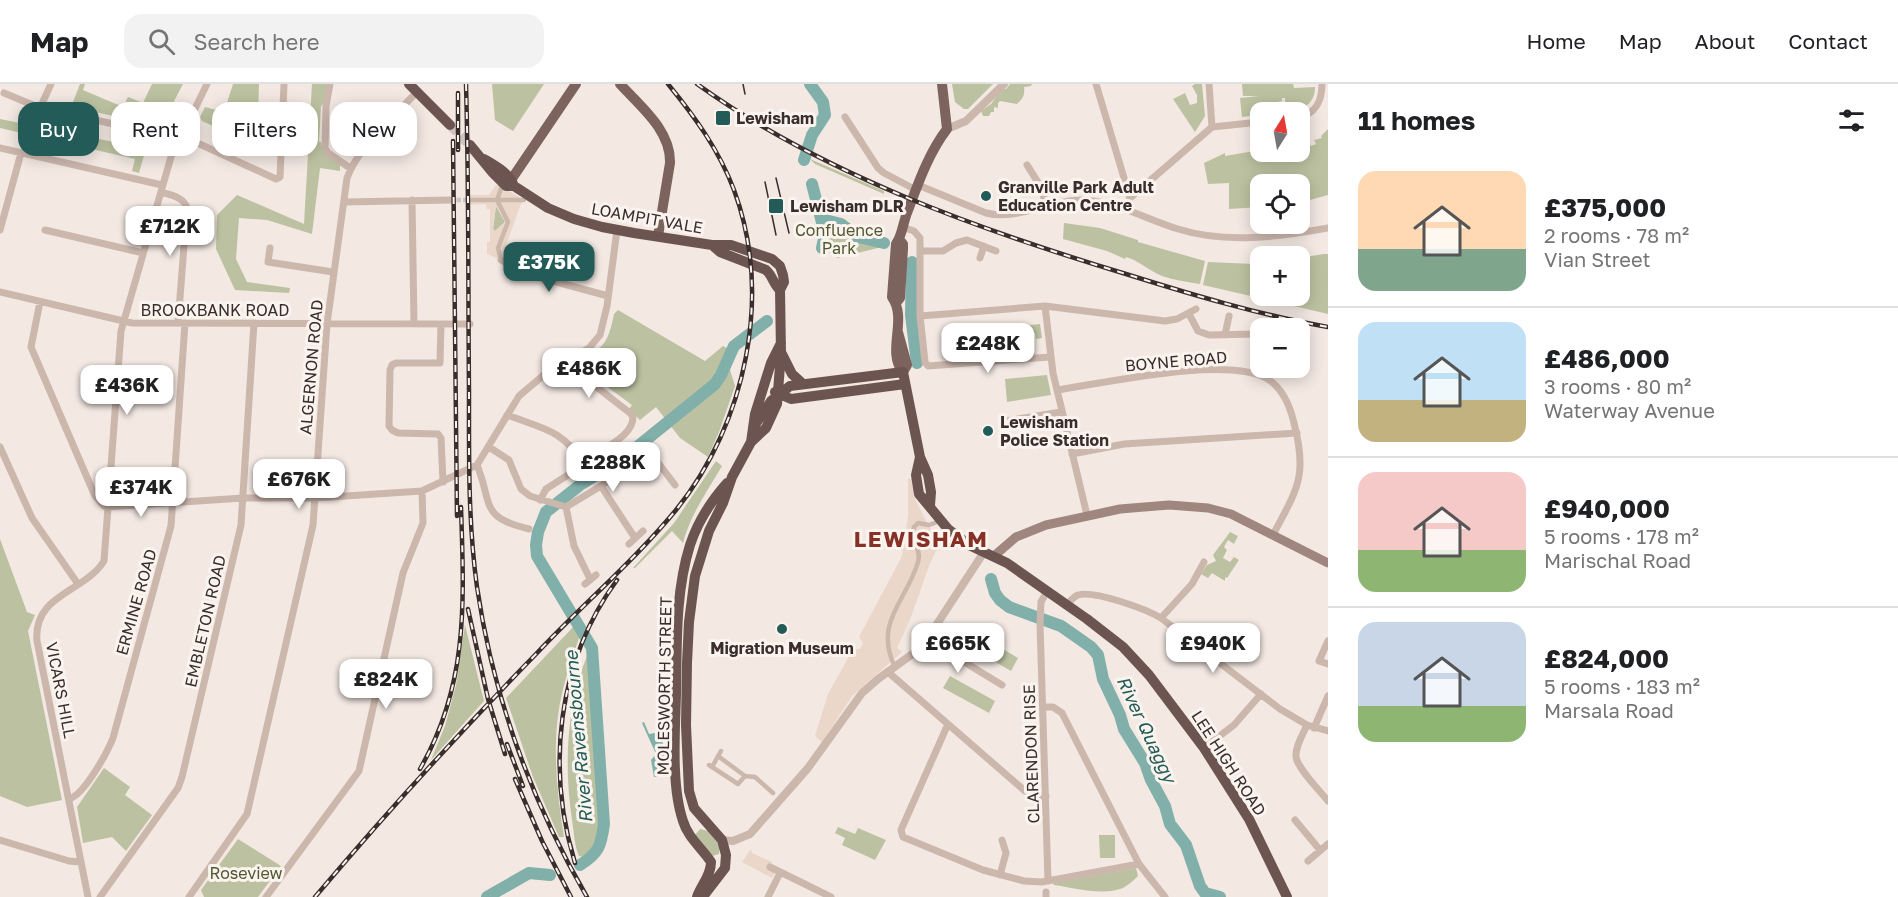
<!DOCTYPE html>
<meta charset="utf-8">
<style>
:root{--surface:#fff;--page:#f2f2f2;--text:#202124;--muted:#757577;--line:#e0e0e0;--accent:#225b57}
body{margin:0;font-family:"Golos Text",sans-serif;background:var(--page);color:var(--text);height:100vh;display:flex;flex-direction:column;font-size:22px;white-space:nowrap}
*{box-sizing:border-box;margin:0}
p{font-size:20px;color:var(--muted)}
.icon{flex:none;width:33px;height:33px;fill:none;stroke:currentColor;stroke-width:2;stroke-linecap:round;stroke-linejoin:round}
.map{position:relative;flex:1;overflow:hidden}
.side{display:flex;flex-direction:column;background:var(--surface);width:570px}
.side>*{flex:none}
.banner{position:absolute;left:18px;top:18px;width:570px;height:54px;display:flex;gap:12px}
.needle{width:39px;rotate:11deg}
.controls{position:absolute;left:1250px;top:18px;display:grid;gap:12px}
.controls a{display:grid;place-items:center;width:60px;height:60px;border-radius:12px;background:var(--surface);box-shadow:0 3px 15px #0003;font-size:30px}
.price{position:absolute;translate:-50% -51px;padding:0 14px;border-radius:12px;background:#fff;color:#222;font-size:20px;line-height:39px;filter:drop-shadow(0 2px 3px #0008)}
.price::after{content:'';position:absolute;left:50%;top:36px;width:18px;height:14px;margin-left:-9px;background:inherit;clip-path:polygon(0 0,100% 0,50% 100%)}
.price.active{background:var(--accent);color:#fff}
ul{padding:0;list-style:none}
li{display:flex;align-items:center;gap:18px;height:150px;padding:0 30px}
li+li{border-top:2px solid var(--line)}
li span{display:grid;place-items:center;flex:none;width:168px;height:120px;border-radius:18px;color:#555}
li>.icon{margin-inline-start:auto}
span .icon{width:72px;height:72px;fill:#fffc;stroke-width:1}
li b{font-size:26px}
h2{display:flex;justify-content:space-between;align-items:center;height:72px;padding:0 30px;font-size:26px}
.chip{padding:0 21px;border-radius:18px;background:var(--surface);box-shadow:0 3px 15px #0003;font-size:21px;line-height:54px}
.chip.active{background:var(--accent);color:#fff}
header{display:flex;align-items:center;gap:36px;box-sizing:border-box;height:84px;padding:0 30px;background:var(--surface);border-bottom:2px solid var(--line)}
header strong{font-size:28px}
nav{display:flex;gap:33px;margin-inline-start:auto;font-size:21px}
.search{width:420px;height:54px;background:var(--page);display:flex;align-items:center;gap:15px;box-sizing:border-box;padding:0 21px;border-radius:18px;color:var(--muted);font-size:22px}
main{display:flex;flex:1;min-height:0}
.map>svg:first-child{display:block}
</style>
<header>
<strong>Map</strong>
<div class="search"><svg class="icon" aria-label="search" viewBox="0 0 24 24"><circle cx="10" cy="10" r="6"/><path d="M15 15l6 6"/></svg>Search here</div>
<nav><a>Home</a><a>Map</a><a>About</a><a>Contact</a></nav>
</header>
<main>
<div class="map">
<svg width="1328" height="813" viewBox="0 0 1328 813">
<rect width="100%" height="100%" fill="#f3e8e2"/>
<path fill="#bcc2a1" d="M80,0H85L83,6L123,23L128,13L143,19L152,0H183L161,42L71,23Z
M233,0H259L257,62L202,37L200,33L205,23L224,28Z
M312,0H327L324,19L321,22L319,58H321C322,70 332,75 340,81V87L320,84L312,150L267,136L239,134L236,175L247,198L290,204L289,209L235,206L216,165L217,131L237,111L304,140Z
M492,0H544L513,47L495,36Z
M952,0H993L968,25H964L955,18Z
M1010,0H1032L1031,2L1024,3C1025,11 1023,15 1017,20L1000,17L998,19V24L994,23V28H991L989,32H983L981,27L991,20L1002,5H1006Z
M1195,0H1202L1205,32L1195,48L1173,15L1185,9L1190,21L1197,19V11L1192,2Z
M1242,0H1293L1294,4L1315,3C1315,21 1302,26 1286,28L1285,14H1282V17L1273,19L1272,21L1257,22L1258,31L1242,33L1240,14L1259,12H1243Z
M0,35L139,63L142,52L149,54L139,89L132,87L135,75L0,44Z
M1328,45V111L1299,119V100H1260V123L1229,125V99L1208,100L1204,79L1225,69V72L1254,67V65L1260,64V68H1299V65L1304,64L1309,59L1311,62L1316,60L1314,56L1322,54L1321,52Z
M810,75L884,107V110L815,80Z
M496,122L505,138L495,147L493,145Z
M825,131L885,157L882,163L837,174L836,172L822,165L815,133Z
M1064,139L1100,144L1138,156V158L1205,177L1200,200C1187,198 1174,196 1162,192C1149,187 1138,176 1126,173L1125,175L1107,167L1063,155Z
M1324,170H1328V230L1203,201L1208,178L1254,180L1260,177V212H1299V174Z
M618,226L705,277L723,262L727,264L730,286L735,302L719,348L708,373L680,354L656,323L640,336L629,325L632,321L602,299L581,279C605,261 608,259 614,230Z
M1040,240L1042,254L1036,255L1035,249L1013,250V257H1008L1007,251H1002V258H996L995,245Z
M1047,291L1051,311L1007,318L1005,295Z
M716,377L722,382C708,406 690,431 683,459L672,447L635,484H633L674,439Z
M1230,448L1238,452L1234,460L1228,456L1224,463L1227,466L1223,474L1230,478L1234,473L1239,476L1227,494L1225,493V497L1212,489L1208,494L1201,490L1207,481L1216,477L1213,471Z
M0,455L27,528L35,531L28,547L62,716L27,723L0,712Z
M465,541L484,617L431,676L445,642L456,601Z
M574,542L580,551C574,569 568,586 563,605C551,654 556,703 564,753H559L533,693L506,614Z
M969,545L1018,574L1011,587L963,559Z
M587,572L600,745L593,764L585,773L579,772C574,761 574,747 572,736C564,682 566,624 587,572Z
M950,592L995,617L989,629L943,604Z
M104,684L130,703L125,711L152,731L126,767L112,753L83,759L77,723Z
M838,743L855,750L858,744L886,756L875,776L842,761L845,754L835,749Z
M700,745L708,747L720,760L719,770L712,772L695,751Z
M1099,751H1115V774H1100Z
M238,755L281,782L258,813H204L201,806Z
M1136,784L1138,792C1134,796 1128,801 1123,804C1103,812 1074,804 1054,801L1053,799Z"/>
<path fill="#ead7c9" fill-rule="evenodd" d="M496,101H499L524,116L520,122L501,176L487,170V158H490V125H487L486,120L470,121V111H489ZM496,122L505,138L495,147L493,145Z
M908,395H913L915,415L931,446L946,458L944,464L936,467L929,482L910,536L897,564L902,568L852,612L822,658L815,652L828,610L853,565H860L863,559L859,553L901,474L903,467L898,465L899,462L904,463L908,432Z
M751,765L752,769L772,778L769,785L775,788L772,794L742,778Z"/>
<path fill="#81b0ab" d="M644,638L649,650L661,648L665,672L657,683L658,693H654L651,676L656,670L642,639Z"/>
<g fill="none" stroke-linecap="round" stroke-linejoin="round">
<path stroke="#81b0ab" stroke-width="12" d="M804,76L812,51L825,31L823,18L810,0
M812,100L825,150L822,164
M821,135L841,140L858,153L884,159
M912,178L911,231L917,279
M991,495L995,509L1000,516L1009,523L1061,542L1091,563L1098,571L1103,595L1120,631L1124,645L1145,679L1151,696L1165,722L1170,740L1186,761L1200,802L1205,809L1220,813
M580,781C599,769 601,762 604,740L592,564L537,472L536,461L538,448L546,428L580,401L626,372L715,300L721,291L734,262L767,237
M487,813L529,789L550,791"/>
<path stroke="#cec3be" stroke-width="4.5" stroke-dasharray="4.5 2" stroke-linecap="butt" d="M450,116H470"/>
<path stroke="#cec3be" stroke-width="10" stroke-dasharray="10 5" stroke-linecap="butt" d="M450,41L470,61"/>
<path stroke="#ccb7ad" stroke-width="4.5" d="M470,116H524
M501,176L498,164L508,138L497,116L502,102
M895,583C873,538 907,517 918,478C922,465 911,460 914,443L918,439L929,441L940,437
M718,672L745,692
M709,681L738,700L745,692L755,693L773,709
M712,683L721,667"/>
<path stroke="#ccb7ad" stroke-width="7" d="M330,0L326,22L325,64L328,69L350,84
M1096,0L1130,114
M1209,0L1212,43
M4,9L40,24L178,54
M40,24L51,0
M845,33L878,84L884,89L916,106
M1299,34C1316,29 1322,17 1322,0
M1212,43L1260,38
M180,51L276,95L280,93L284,0
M0,64L162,101
M1027,81L1041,103L1046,121
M918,101L986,129C1018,137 1049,116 1081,116C1115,117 1146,135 1178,145C1226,160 1279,153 1328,144
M161,108C170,111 184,113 187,124L178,239
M412,116L414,240
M344,118L450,116
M1126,126L1130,114L1212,43
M902,143L914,147L920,154V232L925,278L928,282L1050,273
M0,146L21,69
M45,146L143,169
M270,164L268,178L333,188
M921,167H943L956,159L967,156L996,167
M980,174L984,162
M501,176L527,190L608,212
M0,208L132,239L470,240
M40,218L31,263L95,412L104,422L108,423
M1045,222L1053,289L1087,431
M1189,230L1198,247L1209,251L1256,250L1258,240
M920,232L1045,222L1165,237L1177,235L1196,225
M441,240L440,279H396L392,281L390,286L389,342L392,346L398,349L438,350L441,354L443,398
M1225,251L1229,232
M1057,306C1105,299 1224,272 1266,294C1282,303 1290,322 1294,339C1308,393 1297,405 1273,451
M507,331C544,345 561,345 585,380
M1006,337L1061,328
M0,363L32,434L78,500
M489,363L509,376L521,405L530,412L566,423
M1072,370L1124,360L1297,349
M477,381C493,420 479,433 529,445
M601,402L635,454
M540,416L546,405L596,373L599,369C611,360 633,350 633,333L630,329L585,294L570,275
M108,423L243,414H315L422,407L477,381L519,312L545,290L589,264L600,251L607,222L617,146
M566,423L601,402L643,371L648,370L653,372L675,401
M566,423L574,462L590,495
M629,460L643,447
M585,500L596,491
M1047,507L1041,518L1040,540L1048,797
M1067,521C1070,517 1073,513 1078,511C1094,506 1146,525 1161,534L1280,625L1307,641L1328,647
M1161,534L1192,500L1204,478
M928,556L1002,601
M1328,557L1319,577L1328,580
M888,588L1025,707L1038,712H1046
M1043,623H1053L1062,629L1139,780L1165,813
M948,640L901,746L903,753L983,786L1024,797L1042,798L1139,780
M1307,641C1303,650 1295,663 1296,673C1298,685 1320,707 1328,717
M1314,644L1328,612
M1204,664L1234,641L1261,610
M69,715C84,711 107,669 113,654L171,442L185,239
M1295,736L1320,766
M0,756L69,777L81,778
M1308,777L1328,760
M770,783L831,813
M1000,791L1006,769L1002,756
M88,813L37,557C33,510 84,509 104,477L121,247L175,59L185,45L207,0
M100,813L178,704L182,693L241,441L254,239
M189,813L247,730L313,441L327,240L347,94C358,63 394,32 417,8
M266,813L359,687L403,489L423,439L422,407
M768,813L780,789
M1046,813V808"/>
<path stroke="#ccb7ad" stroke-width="8" d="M947,45L966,37L1004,0
M722,756L733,757L750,750L808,684L862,609L878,595L922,563L984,468"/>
<path stroke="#9f867e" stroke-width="9" d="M994,472L1016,453L1046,441L1120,425L1169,421L1208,424L1231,430L1328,479"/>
<path stroke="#7c635d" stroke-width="10" d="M620,0C640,22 671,46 670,79L658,152
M511,96L576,0
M896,219L900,214L903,165V160L899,155
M898,248L907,281L903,288C886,268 908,235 892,213L896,160C902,152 903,139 907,129C918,100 928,70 947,45L942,0"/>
<path stroke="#6c5550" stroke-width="10" d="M409,0L450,41
M470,61L493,89L506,102H514L548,124L574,135L602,143L634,149L712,161H731L772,175L780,182L783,191L784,198L780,206
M484,75C496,82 509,89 514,102
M712,161L720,168L766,186C773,192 773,200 780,206
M782,270L792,290L803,300
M775,308L791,315L905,300
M753,344L771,317L790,302L903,288L920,373L928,391L931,408L930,421
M751,358L766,344L777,320L781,269L780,206
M920,373L916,391L919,410L948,445L971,462L1007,479L1087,535L1123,563L1149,591L1204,664L1249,735L1287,813
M711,778C702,764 688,754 683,737C671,702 675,648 676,610C677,560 675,509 690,461C698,437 711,417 727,399
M698,812L705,810L725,784L726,771L722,756L694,724L689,707L686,641L687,579L689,538L695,492L709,447L723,419L732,393L751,358L755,330L771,279L781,259
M697,813C701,801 711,792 711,778"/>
<path stroke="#3a2e2c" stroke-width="1.5" d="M743,0L745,10
M776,94L789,149
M765,98L776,151"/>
<g stroke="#3a2e2c" stroke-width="4.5">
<path id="rail" d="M466,0C469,103 468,206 469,308C469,373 468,438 477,503C493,612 532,718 587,813
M697,0C822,90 980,146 1126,190C1193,211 1260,231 1328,243
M458,9V66
M453,57L457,432
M468,525L488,615L505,670
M507,660L523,702
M420,685C469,600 464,517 461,423
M515,695L542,757L571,813
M575,779C546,684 557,578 617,496
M315,813C386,729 460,648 537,569C582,521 634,477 676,426C746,339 773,212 734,106C719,66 695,33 668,0"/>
</g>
<use href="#rail" stroke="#faf3ee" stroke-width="2" stroke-dasharray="7" stroke-linecap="butt"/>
</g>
<g fill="#225b57" stroke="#faf3ee" stroke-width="2">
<rect x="715" y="26" width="16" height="16" rx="3"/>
<circle cx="986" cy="112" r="6"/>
<rect x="768" y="114" width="16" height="16" rx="3"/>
<circle cx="988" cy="347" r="6"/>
<circle cx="782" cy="545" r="6"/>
</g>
<g text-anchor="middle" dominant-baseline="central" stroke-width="6" stroke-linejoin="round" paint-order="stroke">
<g font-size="16" font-weight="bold" fill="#3a2e2c" stroke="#faf3ee" text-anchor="start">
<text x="736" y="34">Lewisham</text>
<text x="998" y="103">Granville Park Adult<tspan x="998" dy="18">Education Centre</tspan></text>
<text x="790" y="122">Lewisham DLR</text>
<text x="1000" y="338">Lewisham<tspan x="1000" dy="18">Police Station</tspan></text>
<text x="782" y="564" text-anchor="middle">Migration Museum</text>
</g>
<g font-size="16" fill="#3a2e2c" stroke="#faf3ee">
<text transform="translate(647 134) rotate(10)">LOAMPIT VALE</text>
<text x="215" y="226">BROOKBANK ROAD</text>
<text transform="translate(1176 277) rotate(-5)">BOYNE ROAD</text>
<text transform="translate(311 283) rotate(-85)">ALGERNON ROAD</text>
<text transform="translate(136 518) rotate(-74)">ERMINE ROAD</text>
<text transform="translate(205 537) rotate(-77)">EMBLETON ROAD</text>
<text transform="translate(664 602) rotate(-89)">MOLESWORTH STREET</text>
<text transform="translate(61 606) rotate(79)">VICARS HILL</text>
<text transform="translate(1031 670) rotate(-92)">CLARENDON RISE</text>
<text transform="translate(1229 679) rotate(57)">LEE HIGH ROAD</text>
</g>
<g font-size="16" fill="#4f5830" stroke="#faf3ee">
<text x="839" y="146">Confluence<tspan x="839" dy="18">Park</tspan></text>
<text x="246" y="789">Roseview</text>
</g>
<g font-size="18" font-style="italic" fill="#225b57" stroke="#faf3ee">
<text transform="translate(1147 645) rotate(65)">River Quaggy</text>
<text transform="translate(578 653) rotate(-95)">River Ravensbourne</text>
</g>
<g font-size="22" font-weight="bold" letter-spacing="1.5" fill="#873026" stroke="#faf3ee">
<text x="921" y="454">LEWISHAM</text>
</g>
</g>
</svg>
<div class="controls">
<a><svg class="needle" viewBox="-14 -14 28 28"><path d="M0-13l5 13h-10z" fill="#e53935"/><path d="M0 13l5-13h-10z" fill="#757577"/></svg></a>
<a><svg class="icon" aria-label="locate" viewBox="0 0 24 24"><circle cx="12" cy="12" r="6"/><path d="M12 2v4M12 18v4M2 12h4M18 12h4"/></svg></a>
<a>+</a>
<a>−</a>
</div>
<b class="price" style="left:170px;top:173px">£712K</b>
<b class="price active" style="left:549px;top:209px">£375K</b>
<b class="price" style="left:988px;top:290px">£248K</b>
<b class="price" style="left:589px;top:315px">£486K</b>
<b class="price" style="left:127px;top:332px">£436K</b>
<b class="price" style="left:613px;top:409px">£288K</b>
<b class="price" style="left:299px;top:426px">£676K</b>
<b class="price" style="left:141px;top:434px">£374K</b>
<b class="price" style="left:958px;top:590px">£665K</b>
<b class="price" style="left:1213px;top:590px">£940K</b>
<b class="price" style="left:386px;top:626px">£824K</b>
<div class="banner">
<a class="chip active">Buy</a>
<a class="chip">Rent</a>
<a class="chip">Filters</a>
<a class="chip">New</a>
</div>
</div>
<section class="side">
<h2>11 homes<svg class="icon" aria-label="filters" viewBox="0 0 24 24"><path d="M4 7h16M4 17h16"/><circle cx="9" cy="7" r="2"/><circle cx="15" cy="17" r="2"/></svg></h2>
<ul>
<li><span style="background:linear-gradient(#ffd9b3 65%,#7fa58c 0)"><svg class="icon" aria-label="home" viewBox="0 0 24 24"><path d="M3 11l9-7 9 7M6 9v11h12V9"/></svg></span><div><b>£375,000</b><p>2 rooms · 78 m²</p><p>Vian Street</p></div></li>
<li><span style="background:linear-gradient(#bfe0f5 65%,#c2b280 0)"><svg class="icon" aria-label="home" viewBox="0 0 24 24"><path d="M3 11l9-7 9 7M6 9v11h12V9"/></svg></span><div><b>£486,000</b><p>3 rooms · 80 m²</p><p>Waterway Avenue</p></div></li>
<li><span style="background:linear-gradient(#f6c9c9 65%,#8fb573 0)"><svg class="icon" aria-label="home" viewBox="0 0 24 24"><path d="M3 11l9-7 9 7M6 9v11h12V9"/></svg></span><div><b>£940,000</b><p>5 rooms · 178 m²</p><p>Marischal Road</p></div></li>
<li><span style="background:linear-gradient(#c9d6e8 70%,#8fb573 0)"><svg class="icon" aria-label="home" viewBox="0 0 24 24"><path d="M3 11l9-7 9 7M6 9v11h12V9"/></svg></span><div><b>£824,000</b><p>5 rooms · 183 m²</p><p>Marsala Road</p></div></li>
</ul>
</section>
</main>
